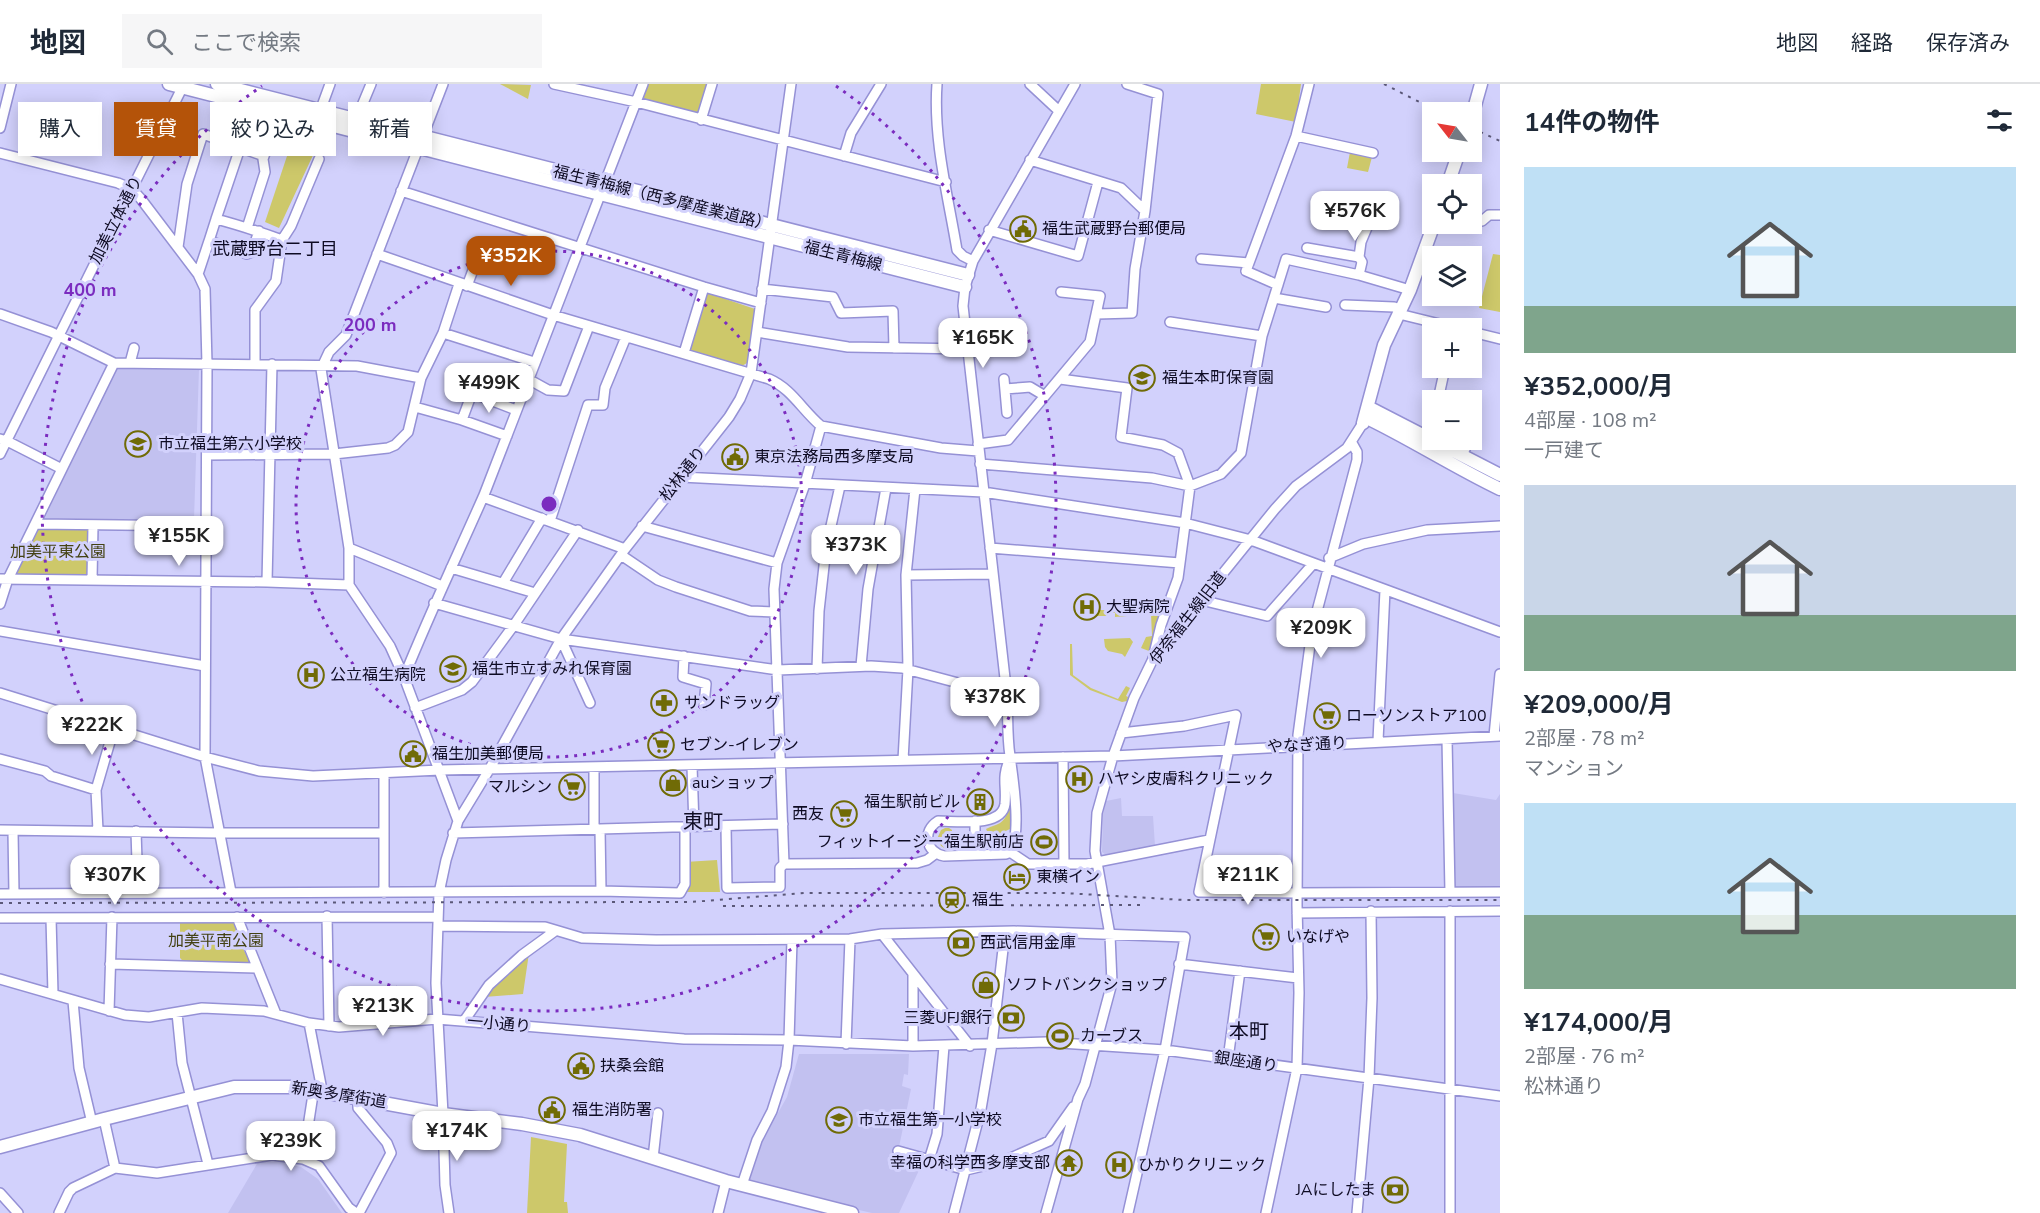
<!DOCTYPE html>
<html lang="ja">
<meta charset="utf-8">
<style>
:root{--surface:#fff;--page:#f6f6f7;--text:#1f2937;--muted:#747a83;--line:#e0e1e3;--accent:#b45309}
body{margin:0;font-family:"Nunito Sans","Noto Sans JP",sans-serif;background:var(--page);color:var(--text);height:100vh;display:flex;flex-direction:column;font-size:22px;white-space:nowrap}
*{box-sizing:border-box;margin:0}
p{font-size:20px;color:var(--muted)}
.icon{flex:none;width:33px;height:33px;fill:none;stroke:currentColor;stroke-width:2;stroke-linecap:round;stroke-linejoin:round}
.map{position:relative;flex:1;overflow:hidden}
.drawer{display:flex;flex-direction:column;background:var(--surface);width:540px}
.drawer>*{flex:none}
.hud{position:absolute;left:18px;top:18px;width:570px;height:54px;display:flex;gap:12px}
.needle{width:39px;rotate:301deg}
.fabs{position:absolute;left:1422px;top:18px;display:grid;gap:12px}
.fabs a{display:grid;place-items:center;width:60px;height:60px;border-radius:0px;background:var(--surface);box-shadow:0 3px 15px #0003;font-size:30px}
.price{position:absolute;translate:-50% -51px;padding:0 14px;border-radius:12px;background:#fff;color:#222;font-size:20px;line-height:39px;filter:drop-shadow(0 2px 3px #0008)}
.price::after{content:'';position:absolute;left:50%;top:36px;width:18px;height:14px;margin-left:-9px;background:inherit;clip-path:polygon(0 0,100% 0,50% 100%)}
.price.on{background:var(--accent);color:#fff}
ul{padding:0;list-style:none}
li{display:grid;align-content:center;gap:12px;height:318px;padding:0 24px}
li span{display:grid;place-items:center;height:186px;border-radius:0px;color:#555}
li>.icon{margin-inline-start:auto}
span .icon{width:108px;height:108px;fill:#fffc;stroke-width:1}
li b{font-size:26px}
h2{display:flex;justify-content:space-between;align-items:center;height:72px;padding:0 24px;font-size:26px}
.tag{padding:0 21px;border-radius:0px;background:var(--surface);box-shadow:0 3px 15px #0003;font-size:21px;line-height:54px}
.tag.on{background:var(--accent);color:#fff}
header{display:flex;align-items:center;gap:36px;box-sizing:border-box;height:84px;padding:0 30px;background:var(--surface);border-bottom:2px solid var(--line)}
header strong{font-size:28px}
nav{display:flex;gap:33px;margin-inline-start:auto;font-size:21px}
.search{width:420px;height:54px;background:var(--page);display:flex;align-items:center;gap:15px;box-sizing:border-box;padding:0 21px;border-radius:0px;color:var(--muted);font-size:22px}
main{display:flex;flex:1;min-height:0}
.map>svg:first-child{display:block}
</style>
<header>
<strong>地図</strong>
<div class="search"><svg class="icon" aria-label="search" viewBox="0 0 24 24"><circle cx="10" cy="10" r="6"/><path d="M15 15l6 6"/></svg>ここで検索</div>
<nav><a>地図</a><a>経路</a><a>保存済み</a></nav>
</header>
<main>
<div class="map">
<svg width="1500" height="1129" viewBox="0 0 1500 1129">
<rect width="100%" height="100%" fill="#d2d1fc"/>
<path fill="#c2c1f0" d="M115,284L199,285L194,435L44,436Z
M1453,709L1496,716L1500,710V805H1452Z
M1121,714L1122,732H1153L1155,762L1106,771L1102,768L1103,730L1106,717Z
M799,970H909L908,991L904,990L902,1002L911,1005L899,1063L894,1073L921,1082L899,1129H872L743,1099L761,1059L787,1013Z
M258,1078H279L301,1083L318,1095L342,1129H228Z"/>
<path fill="#cdc86a" d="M500,0L531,1L528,15Z
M648,0H709L700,29L697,31L645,17L643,13Z
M1261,0H1301L1296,38L1256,30Z
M291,60L315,67L279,144L265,138Z
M1350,68L1372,73L1368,88L1347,84Z
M1493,170L1500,171V228L1479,224Z
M705,208L755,225L747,279L740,283L687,268Z
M39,444H91L89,494L14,493Z
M1108,524L1115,525L1116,529C1130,528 1150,524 1161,533L1149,567L1141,564L1146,553L1152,552L1151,530L1115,533V529L1109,528L1107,532H1096L1095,526H1108Z
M1130,554L1133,558L1125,573L1122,570L1108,567L1105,563L1104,555Z
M1070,560H1072L1073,591L1091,604L1118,615L1126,602L1130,604L1126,612L1128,613L1127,617L1122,618L1090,606L1070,591Z
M1008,693H1010V745L997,751H989L986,745C991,742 995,742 1000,739C1014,729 1009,708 1008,693Z
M945,744H949L952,746V762L948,766L941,762L937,755L941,746Z
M1011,752C1010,763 1001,766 991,765L986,757L988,754Z
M717,776L720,808H687L685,778Z
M182,835H231L235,839L237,853L250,878L249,880L183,877L180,874V838Z
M529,869L523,910L484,913L504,890Z
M531,1053L567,1060L564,1118H567L568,1129H527Z"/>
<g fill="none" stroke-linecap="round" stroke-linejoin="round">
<g stroke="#9591d5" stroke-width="12">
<path id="minor" d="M443,0L346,251L329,268L321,285L349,464V501L390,562L404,593L458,737L446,776L439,809L436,899L443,1030L445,1101L449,1129
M554,0L636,18L946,98
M937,0C933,55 948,112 957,166L963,172L973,177
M1030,0L1059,27
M319,30L330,0
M356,36L371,0
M701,36L712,0
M0,44L11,0
M1296,52L1373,69
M0,69L118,99L132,105L141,115L198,190L205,205L207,280L205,673L231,808
M844,72L851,49L881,0
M1030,76L1121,104L1145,127L1158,10L1127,0
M401,107L704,203L761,219
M1472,134L1482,137L1489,131H1500
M216,135L240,64
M247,144L265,88L263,75L279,29
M989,146L1078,172L1098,98
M259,147L252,168L247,170L209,157L216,135C239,141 260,148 282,156
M178,163L187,100L203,50L264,72
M1307,164L1359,173L1362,178L1359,191
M377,170L553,231L769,295C792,305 802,326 821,342L941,364L978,367
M1359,173L1361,158L1371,134
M1201,175L1249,179
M198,190L209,157
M1278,201L1246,187L1296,52L1309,0
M467,202L473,186L475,172L502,179
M762,205L833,213L841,229L893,227L894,264
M1274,214L1326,223
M1345,221L1394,223L1401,226
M0,230L51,248L114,279L357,282L421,294
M1097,230L1132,229L1135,185L1145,127
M1399,230L1456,244
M1170,238L1262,252
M757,248L848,263L968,265
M1472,248L1500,255
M443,249L534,278
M684,269L704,203
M130,279L134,264
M255,280V226L276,197L282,156L291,142L319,75
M528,295L548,306L564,307L589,242
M1004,295L1007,329
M1005,305L1030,303L1045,312
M1438,316L1445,284
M415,323L462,336L507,352
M462,336L472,309L516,326
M821,342L805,400L777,479L774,505L784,780L917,779L927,776L935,770
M0,355L7,357L62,385
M1461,356L1467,361L1462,371
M978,360L1008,356L1090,258L1100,212L1061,208
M0,370L184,0
M207,371L334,370L388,364L395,361L408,348L421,294L443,249L459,200
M980,380L1152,394L1190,402L1221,390L1241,369L1262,252L1286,175L1359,191L1410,206
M681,393L983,408L1185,439L1251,456L1500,548
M483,413L625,465
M550,437L588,321H603L605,304L626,253
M35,440L206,442
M642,442L777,479
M349,464L442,502
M990,464L1180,479L1190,402L1178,369L1163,361L1121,353L1127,304L1060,295
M621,471L658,496L676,503L750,527L775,528
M1329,474L1363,460L1427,446L1500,442
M451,484L535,509
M906,491L993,490
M0,495L267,498L349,501
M92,496L93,441
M267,498L272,280
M503,499L542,434
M1201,516L1267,532L1313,480
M434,519L561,555L778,586L871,582L902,584L1007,612
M0,520L8,495L114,279
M0,547L205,582
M561,555L590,619
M684,572L683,593L706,600L704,621
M1153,574L1161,541L1178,494L1180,479
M861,582L868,505L886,404
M817,585L819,527L826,464L840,402
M404,593C429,531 457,472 484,411L643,0
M0,609L205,673L259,687L313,692L440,686L1113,672L1500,652
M415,624L462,606L472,598L514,541L578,446
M1121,649L1184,642L1236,631L1199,808L1297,809L1500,808
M1494,652L1500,590
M1447,655L1450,808
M1378,657L1385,506
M1063,673L1064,780
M1010,674C1001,695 1007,700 1005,720C1002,744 956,737 938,737C922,747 925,768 944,772L1006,770L1010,768C1022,751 1013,694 1010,672C1007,653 1008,632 1007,612L963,222L965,203L973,177L1075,0
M0,675L45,687L51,692L96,706
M903,676L908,585L906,491L915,405
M692,682L694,743
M594,684V745
M458,737L489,686L561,555L625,465L729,333L740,315L751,289L791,0
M975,737V771
M726,742L727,804L780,803V784L784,780
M600,745L601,807
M0,746L219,749H384
M13,747L14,810
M98,747L96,706L114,644
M136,747L138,808
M453,749L783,740
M1010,768L1028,780H1087L1209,756
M384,809V690
M0,810L601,807L680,809L685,800V743
M1297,829L1500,827
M327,832L329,942
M237,833L276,930
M0,834L438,833
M51,834L53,910
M438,842L545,843L582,854L656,856L850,855L882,850L1014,847L1185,853L1165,966L1128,1129
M882,850L970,962
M110,880L257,884
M1179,880L1298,894
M913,890V962
M0,895L125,931L149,933L202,924L264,927L309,939L339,943L437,935L684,955L789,956L913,962L1046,958L1165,966L1500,1012
M73,917L79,984L92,1039
M109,927L112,833
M177,929L182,979L208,1080
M464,937L489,901L522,871L555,847
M309,939L322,1006
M846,960L850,855
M1228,975L1240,887
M358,1013V1024L387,1059L391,1069L359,1129
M104,1035L115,1084
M898,1067L966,1086L1004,1077L1049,1057L1073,1023
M653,1074L658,1029
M303,1075L314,1004
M929,1076L937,1050L944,962
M742,1101L757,1056L772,1027L786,983L789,956L792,856
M0,1109L18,1129
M59,1129L69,1108L73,1104L115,1084L157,1089L272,1071L303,1075L319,1082L349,1124L356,1129
M718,1129L726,1097
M954,1129L981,1025L992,960L1005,848
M1046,1129L1078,1015L1085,1000L1112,899L1110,851L1095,767L1097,729L1113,672L1134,614L1152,577L1275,425L1296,402L1347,364L1363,339
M1266,1129L1297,984L1299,909L1297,821L1298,651L1312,546L1357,376V368L1352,359
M1357,1129L1369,994L1372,914L1371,827
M1450,1129V827"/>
</g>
<g stroke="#9591d5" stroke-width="15">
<path id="major" d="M169,0L965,203
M217,0L968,191
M1472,32L1481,0
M1448,100L1459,68
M1368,323L1500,391
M1365,333C1411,355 1454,383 1500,405
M1363,339L1384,261L1410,206L1434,140
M0,1063L104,1035L234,1003H296L443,1030L522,1040L580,1051L726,1097L852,1129"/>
</g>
<use href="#minor" stroke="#fff" stroke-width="9"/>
<use href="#major" stroke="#fff" stroke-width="12"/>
<path stroke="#5b5878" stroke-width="2" stroke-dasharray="3 6" stroke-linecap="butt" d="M1384,0L1439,28
M1472,44L1500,57
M0,819L691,818L804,809H1064L1184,816H1500
M723,822L1146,821"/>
</g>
<g fill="none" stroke="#7b2cbf" stroke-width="3" stroke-dasharray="3 6">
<circle cx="549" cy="420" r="253"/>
<path d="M836 2A507 507 0 1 1 262 2"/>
</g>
<defs>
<g id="civic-ring" transform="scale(1.35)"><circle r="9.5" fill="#d2d1fc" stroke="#706b06" stroke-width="1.5"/><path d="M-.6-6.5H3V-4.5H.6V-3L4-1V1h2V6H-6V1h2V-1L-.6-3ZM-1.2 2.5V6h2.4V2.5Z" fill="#706b06"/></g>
<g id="school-ring" transform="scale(1.35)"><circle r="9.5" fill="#d2d1fc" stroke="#706b06" stroke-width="1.5"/><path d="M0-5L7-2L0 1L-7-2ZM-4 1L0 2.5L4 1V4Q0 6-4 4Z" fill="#706b06"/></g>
<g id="hospital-ring" transform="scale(1.35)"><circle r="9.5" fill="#d2d1fc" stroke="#706b06" stroke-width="1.5"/><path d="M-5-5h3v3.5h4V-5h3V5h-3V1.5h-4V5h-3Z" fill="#706b06"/></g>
<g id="pharmacy-ring" transform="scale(1.35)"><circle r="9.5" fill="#d2d1fc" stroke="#706b06" stroke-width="1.5"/><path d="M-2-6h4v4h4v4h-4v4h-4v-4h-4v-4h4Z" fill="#706b06"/></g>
<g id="supermarket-ring" transform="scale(1.35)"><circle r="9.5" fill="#d2d1fc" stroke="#706b06" stroke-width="1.5"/><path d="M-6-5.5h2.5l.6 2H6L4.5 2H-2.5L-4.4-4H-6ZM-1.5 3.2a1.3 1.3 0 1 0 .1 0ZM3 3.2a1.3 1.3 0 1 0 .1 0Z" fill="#706b06"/></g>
<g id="shop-ring" transform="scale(1.35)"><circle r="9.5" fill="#d2d1fc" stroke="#706b06" stroke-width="1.5"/><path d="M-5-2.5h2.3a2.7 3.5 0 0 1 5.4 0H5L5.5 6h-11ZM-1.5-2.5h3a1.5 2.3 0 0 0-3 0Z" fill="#706b06"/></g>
<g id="building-ring" transform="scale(1.35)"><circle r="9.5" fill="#d2d1fc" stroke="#706b06" stroke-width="1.5"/><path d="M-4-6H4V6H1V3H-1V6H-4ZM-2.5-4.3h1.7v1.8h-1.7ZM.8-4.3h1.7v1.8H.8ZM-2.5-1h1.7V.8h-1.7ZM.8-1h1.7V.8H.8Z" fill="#706b06"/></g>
<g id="stadium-ring" transform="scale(1.35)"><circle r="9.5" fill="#d2d1fc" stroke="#706b06" stroke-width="1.5"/><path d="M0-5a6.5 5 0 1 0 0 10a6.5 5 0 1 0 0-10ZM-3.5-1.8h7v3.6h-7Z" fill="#706b06"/></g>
<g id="hotel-ring" transform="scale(1.35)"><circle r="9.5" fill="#d2d1fc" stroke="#706b06" stroke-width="1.5"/><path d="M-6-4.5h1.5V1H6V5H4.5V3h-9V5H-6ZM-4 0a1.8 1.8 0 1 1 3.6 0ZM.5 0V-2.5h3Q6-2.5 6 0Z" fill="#706b06"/></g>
<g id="station-ring" transform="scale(1.35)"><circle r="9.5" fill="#d2d1fc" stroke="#706b06" stroke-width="1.5"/><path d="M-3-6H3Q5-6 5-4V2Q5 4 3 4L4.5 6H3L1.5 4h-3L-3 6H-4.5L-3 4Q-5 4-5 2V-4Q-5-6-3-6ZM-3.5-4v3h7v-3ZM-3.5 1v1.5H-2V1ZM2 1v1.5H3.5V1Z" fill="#706b06"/></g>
<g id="bank-ring" transform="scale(1.35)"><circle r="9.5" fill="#d2d1fc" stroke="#706b06" stroke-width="1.5"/><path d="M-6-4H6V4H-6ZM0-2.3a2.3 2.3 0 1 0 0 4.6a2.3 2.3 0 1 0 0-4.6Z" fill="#706b06"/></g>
<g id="temple-ring" transform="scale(1.35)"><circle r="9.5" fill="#d2d1fc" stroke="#706b06" stroke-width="1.5"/><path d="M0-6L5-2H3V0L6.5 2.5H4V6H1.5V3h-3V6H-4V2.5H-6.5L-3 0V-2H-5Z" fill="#706b06"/></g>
</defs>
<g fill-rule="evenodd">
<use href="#civic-ring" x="1023" y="145"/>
<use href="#school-ring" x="1142" y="294"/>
<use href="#school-ring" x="138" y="360"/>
<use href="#civic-ring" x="735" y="373"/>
<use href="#hospital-ring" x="1087" y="523"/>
<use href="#school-ring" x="453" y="585"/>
<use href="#hospital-ring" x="311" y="591"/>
<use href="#pharmacy-ring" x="664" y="619"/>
<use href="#supermarket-ring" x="1327" y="632"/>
<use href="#supermarket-ring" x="661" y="661"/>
<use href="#civic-ring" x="413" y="670"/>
<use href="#hospital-ring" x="1079" y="695"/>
<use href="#shop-ring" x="673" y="699"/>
<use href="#supermarket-ring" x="572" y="703"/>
<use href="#building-ring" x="980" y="718"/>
<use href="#supermarket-ring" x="844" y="730"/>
<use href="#stadium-ring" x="1044" y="758"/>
<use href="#hotel-ring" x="1017" y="793"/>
<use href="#station-ring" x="952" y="816"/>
<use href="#supermarket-ring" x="1266" y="853"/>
<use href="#bank-ring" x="961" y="859"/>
<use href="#shop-ring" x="986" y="901"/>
<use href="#bank-ring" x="1011" y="934"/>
<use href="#stadium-ring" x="1060" y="952"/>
<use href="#civic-ring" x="581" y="982"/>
<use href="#civic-ring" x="552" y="1026"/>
<use href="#school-ring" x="839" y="1036"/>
<use href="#temple-ring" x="1069" y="1079"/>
<use href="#hospital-ring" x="1119" y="1081"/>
<use href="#bank-ring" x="1395" y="1106"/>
</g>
<g text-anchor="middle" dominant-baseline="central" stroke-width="6" stroke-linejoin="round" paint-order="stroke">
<g font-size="16" fill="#0e0b23" stroke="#d2d1fc">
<text transform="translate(662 114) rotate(14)">福生青梅線（西多摩産業道路）</text>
<text transform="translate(116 136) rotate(-63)">加美立体通り</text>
<text transform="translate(843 172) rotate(14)">福生青梅線</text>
<text transform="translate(683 390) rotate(-52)">松林通り</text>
<text transform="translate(1188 534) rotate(-52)">伊奈福生線旧道</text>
<text transform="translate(1307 661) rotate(-3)">やなぎ通り</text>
<text transform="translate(499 940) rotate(5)">一小通り</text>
<text transform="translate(1246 978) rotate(8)">銀座通り</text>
<text transform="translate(339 1011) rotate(9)">新奥多摩街道</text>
</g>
<g font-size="16" fill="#0e0b23" stroke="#d2d1fc" text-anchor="start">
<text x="1042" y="145">福生武蔵野台郵便局</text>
<text x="1162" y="294">福生本町保育園</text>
<text x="158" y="360">市立福生第六小学校</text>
<text x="754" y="373">東京法務局西多摩支局</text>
<text x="1106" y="523">大聖病院</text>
<text x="472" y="585">福生市立すみれ保育園</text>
<text x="330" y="591">公立福生病院</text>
<text x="684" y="619">サンドラッグ</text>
<text x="1346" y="632">ローソンストア100</text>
<text x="680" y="661">セブン-イレブン</text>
<text x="432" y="670">福生加美郵便局</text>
<text x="1098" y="695">ハヤシ皮膚科クリニック</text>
<text x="692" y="699">auショップ</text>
<text x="552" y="703" text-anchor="end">マルシン</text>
<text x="960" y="718" text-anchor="end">福生駅前ビル</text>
<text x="824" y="730" text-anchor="end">西友</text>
<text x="1024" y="758" text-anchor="end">フィットイージー福生駅前店</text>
<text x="1036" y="793">東横イン</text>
<text x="972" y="816">福生</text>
<text x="1286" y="853">いなげや</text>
<text x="980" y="859">西武信用金庫</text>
<text x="1006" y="901">ソフトバンクショップ</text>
<text x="992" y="934" text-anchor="end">三菱UFJ銀行</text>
<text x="1080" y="952">カーブス</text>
<text x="600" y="982">扶桑会館</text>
<text x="572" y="1026">福生消防署</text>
<text x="858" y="1036">市立福生第一小学校</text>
<text x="1050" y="1079" text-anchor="end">幸福の科学西多摩支部</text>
<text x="1138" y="1081">ひかりクリニック</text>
<text x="1376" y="1106" text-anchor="end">JAにしたま</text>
</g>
<g font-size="16" fill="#444213" stroke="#d2d1fc">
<text x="58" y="468">加美平東公園</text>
<text x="216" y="857">加美平南公園</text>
</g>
<g font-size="18" fill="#0e0b23" stroke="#d2d1fc">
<text x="275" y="165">武蔵野台二丁目</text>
</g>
<g font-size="20" fill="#0e0b23" stroke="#d2d1fc">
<text x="703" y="737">東町</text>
<text x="1249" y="947">本町</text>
</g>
</g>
<circle cx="549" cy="420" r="9" fill="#7b2cbf" stroke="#d2d1fc" stroke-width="3"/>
<g font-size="18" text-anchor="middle" font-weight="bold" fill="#7b2cbf" stroke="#d2d1fc" stroke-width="6" stroke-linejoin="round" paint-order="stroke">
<text x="90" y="212">400 m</text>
<text x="370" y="247">200 m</text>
</g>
</svg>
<div class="fabs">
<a><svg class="needle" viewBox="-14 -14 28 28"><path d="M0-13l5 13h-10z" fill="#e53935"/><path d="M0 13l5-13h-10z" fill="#747a83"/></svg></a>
<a><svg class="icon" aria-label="locate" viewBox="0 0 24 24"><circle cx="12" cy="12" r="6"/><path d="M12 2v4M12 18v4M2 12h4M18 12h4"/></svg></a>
<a><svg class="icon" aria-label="layers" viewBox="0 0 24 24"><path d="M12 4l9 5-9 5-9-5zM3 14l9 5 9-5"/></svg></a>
<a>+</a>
<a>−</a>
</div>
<b class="price" style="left:1355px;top:158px">¥576K</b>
<b class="price on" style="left:511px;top:203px">¥352K</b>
<b class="price" style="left:983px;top:285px">¥165K</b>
<b class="price" style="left:489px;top:330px">¥499K</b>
<b class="price" style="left:179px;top:483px">¥155K</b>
<b class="price" style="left:856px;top:492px">¥373K</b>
<b class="price" style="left:1321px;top:575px">¥209K</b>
<b class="price" style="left:995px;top:644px">¥378K</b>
<b class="price" style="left:92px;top:672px">¥222K</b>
<b class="price" style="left:115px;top:822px">¥307K</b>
<b class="price" style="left:1248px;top:822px">¥211K</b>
<b class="price" style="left:383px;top:953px">¥213K</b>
<b class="price" style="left:457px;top:1078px">¥174K</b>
<b class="price" style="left:291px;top:1088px">¥239K</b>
<div class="hud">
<a class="tag">購入</a>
<a class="tag on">賃貸</a>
<a class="tag">絞り込み</a>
<a class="tag">新着</a>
</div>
</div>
<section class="drawer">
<h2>14件の物件<svg class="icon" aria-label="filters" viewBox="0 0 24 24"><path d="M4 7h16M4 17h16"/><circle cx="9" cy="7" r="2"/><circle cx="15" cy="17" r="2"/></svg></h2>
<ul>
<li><span style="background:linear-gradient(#bfe0f5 75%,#7fa58c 0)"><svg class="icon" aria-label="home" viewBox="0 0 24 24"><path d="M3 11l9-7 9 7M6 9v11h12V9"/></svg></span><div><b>¥352,000/月</b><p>4部屋 · 108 m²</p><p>一戸建て</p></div></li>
<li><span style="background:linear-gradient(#c9d6e8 70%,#7fa58c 0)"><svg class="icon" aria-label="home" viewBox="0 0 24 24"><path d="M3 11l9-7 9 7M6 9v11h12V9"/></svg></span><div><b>¥209,000/月</b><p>2部屋 · 78 m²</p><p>マンション</p></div></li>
<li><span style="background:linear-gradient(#bfe0f5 60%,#7fa58c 0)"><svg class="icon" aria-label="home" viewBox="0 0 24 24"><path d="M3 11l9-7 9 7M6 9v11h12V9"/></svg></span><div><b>¥174,000/月</b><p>2部屋 · 76 m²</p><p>松林通り</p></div></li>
</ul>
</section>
</main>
